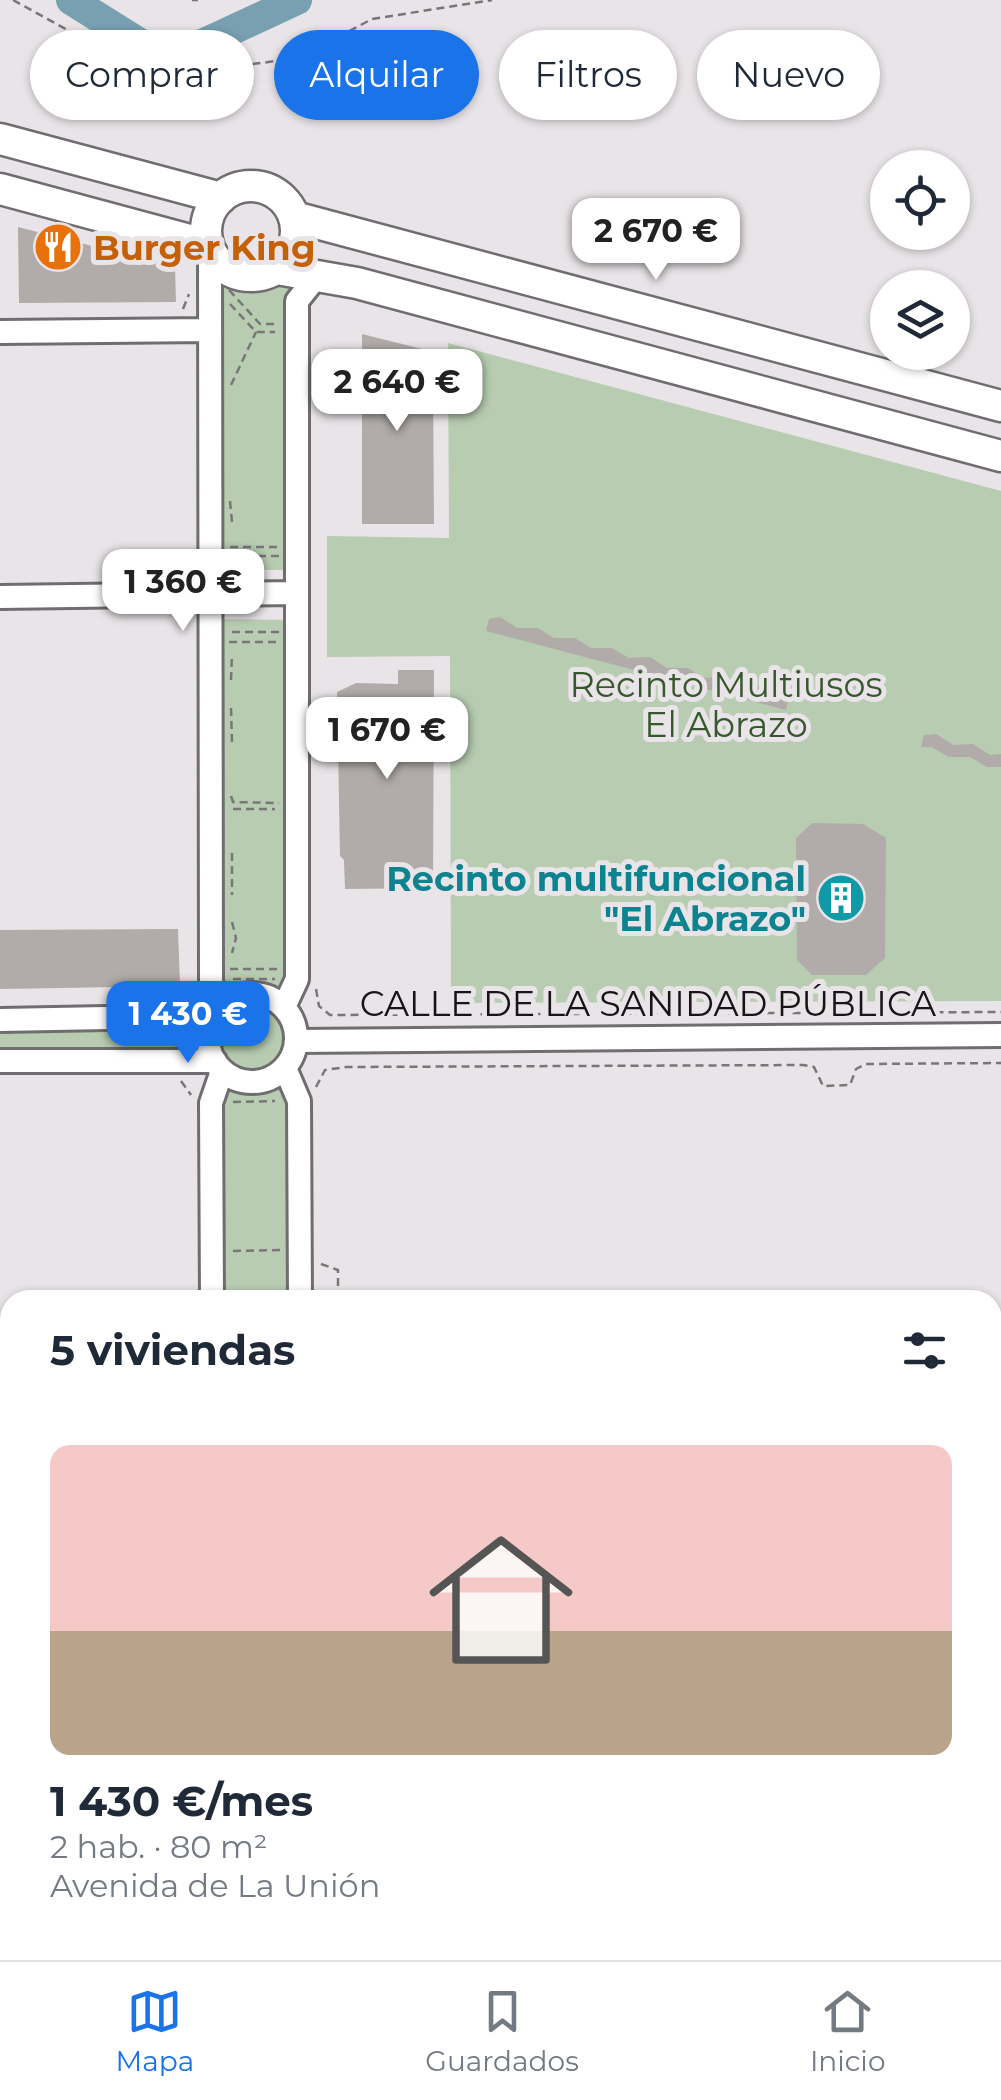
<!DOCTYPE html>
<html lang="es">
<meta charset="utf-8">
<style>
:root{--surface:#fff;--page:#f6f6f7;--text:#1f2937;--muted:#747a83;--line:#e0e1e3;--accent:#1a73e8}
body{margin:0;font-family:Montserrat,sans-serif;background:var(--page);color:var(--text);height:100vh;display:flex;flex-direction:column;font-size:38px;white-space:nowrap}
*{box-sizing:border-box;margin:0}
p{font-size:32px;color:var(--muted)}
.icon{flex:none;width:55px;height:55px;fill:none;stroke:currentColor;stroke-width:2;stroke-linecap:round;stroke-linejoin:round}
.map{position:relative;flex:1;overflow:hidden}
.panel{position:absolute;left:0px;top:1290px;width:1002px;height:670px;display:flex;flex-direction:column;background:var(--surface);border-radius:30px 30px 0 0;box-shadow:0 2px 8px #0004}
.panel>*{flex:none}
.hud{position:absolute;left:30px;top:30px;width:942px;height:90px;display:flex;gap:20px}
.fabs{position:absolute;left:870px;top:150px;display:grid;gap:20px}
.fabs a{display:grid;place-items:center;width:100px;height:100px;border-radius:50%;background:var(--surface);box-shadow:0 2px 8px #0004;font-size:50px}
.price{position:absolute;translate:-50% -85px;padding:0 22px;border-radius:20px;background:#fff;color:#222;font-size:32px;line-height:65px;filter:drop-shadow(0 2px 5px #0008)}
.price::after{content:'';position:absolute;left:50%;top:60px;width:30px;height:22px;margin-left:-15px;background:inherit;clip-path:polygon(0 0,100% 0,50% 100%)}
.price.active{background:var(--accent);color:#fff}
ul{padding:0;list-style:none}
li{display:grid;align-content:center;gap:20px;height:530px;padding:0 50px}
li span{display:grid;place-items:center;height:310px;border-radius:20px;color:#555}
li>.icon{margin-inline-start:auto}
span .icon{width:180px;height:180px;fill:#fffc;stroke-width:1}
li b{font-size:42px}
h2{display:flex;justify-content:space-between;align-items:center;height:120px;padding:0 50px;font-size:42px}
.chip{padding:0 35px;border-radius:45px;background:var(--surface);box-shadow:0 2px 8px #0004;font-size:35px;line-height:90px}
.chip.active{background:var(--accent);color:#fff}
.dock{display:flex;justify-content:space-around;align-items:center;height:140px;border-top:2px solid var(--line);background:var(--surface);font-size:28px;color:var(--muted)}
.dock a{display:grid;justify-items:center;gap:5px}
.dock .active{color:var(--accent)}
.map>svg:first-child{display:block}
</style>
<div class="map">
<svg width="1001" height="1960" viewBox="0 0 1001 1960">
<rect width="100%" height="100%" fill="#e8e4e7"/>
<path fill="#b7ccb1" d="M218,262C247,286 278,263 297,301V570H209Z
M448,343L1001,491V1001L451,1003L450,656L327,657V536L449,538Z
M209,619L297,620V979L284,1007C298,1028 299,1048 285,1068L299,1101L300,1300H212L222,1071L0,1061V1020L215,1014Z"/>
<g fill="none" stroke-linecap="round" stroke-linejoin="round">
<path stroke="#78a0b1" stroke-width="30" d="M71,0L146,47L189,50L297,0"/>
</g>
<path fill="#b1aca9" d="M18,227L175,267L176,302L19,303Z
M362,334L426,350L433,375L434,524H362Z
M500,617L517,628H538L554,638H575L591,648H612L629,658L650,657L667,668H688L704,678L725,677L740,688L762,687L780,699L789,697L786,710L486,631L489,619Z
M398,670H434L433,888L345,889L344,860L340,856L337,692L356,683L398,684Z
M936,734L953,745L973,744L990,755L1001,754V767H987L970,757H949L931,747H921L924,735Z
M812,823L863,824L886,838L885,958L866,975H812L797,960L796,838Z
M178,929L180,986L0,989V930Z"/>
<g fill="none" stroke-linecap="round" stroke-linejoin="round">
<g stroke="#706d70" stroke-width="28">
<path id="minor" d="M210,251L211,979L215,1014
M0,332L209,330
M0,597L297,593
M208 1038a44 44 0 1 1 88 0a44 44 0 1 1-88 0Z
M284,1007L297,979V301L317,276
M0,1020L214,1016
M296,1041L1001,1035
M0,1061H215
M285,1068L299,1101L300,1300
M212,1300L211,1103L222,1071"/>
</g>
<g stroke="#706d70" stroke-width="35">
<path id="major" d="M0,139L221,198
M206 231a45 45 0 1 1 90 0a45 45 0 1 1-90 0Z
M0,189L208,245
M294,217L1001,406
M277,269L357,283L1001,456
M992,1615H1001
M0,1632L10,1639
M992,1660H1001
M0,1926H10
M396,1950L483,1960"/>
</g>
<path stroke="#797678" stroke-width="2.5" stroke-dasharray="8 5" stroke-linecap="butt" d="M13,0L153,77L299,58L372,19L492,0
M192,0H198
M229,290L260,324H276
M230,304L256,332H275
M183,309L189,294
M231,385L256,332
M230,501L232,522
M230,547H277
M232,556H279
M232,632H279
M229,642H276
M231,680L232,654
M231,708L232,744
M231,796L233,802L279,803
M233,809H275
M232,853V895
M232,922L236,938L232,953
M230,969H277
M233,979H275
M316,989L319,1006L330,1015L1001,1012
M180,997L190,984
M181,1081L191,1095
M316,1087L325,1070L346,1067L803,1065L814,1067L823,1086L850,1085L856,1069L866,1064L1001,1063
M233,1102L275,1101
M233,1251L280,1250
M321,1264L338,1270V1300
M218,1960H286"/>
<use href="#minor" stroke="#fff" stroke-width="22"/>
<use href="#major" stroke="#fff" stroke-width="30"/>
</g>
<defs>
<g id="restaurant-disc" transform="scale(2.5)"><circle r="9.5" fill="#e8710a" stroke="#e8e4e7"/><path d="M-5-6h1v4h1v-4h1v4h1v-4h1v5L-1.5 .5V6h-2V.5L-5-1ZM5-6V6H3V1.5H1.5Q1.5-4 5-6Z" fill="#fff"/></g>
<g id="building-disc" transform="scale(2.5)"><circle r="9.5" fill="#0f9aa8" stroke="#e8e4e7"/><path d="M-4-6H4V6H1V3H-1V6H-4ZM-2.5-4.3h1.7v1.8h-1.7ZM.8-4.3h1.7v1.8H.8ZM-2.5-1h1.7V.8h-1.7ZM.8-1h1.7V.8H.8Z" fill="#fff"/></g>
</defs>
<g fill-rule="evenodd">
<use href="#restaurant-disc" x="58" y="247"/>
<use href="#building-disc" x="841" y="898"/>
</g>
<g text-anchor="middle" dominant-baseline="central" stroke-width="10" stroke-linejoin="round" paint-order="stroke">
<g font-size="35" font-weight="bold" fill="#c56008" stroke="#e8e4e7" text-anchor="start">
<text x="93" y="247">Burger King</text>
</g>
<g font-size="35" fill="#37582c" stroke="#e8e4e7">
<text x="726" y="684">Recinto Multiusos<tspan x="726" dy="40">El Abrazo</tspan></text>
</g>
<g font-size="35" font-weight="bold" fill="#0d838f" stroke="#e8e4e7" text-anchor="end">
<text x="806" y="878">Recinto multifuncional<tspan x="806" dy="40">"El Abrazo"</tspan></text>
</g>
<g font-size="35" fill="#161416" stroke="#e8e4e7">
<text x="648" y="1003">CALLE DE LA SANIDAD PÚBLICA</text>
</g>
</g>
</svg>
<div class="fabs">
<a><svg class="icon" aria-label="locate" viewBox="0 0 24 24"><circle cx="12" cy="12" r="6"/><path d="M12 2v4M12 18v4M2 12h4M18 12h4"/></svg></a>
<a><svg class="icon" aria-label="layers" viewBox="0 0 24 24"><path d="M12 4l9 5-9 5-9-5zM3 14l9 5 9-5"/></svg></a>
</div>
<b class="price" style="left:656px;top:283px">2 670 €</b>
<b class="price" style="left:397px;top:434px">2 640 €</b>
<b class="price" style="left:183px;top:634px">1 360 €</b>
<b class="price" style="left:387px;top:782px">1 670 €</b>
<b class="price active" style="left:188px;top:1066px">1 430 €</b>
<div class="hud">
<a class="chip">Comprar</a>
<a class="chip active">Alquilar</a>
<a class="chip">Filtros</a>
<a class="chip">Nuevo</a>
</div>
<section class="panel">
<h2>5 viviendas<svg class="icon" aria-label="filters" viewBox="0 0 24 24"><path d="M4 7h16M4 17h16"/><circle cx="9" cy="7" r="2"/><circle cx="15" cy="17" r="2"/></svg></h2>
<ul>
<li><span style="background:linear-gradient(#f6c9c9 60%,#b9a48a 0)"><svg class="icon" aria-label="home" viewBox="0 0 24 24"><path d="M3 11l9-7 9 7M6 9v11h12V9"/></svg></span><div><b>1 430 €/mes</b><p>2 hab. · 80 m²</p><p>Avenida de La Unión</p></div></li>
</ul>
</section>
</div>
<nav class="dock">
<a class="active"><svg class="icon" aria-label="map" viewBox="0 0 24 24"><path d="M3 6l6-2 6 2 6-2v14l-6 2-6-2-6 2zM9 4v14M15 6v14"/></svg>Mapa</a>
<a><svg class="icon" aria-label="saved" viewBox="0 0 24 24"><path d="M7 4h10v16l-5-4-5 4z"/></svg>Guardados</a>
<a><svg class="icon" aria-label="home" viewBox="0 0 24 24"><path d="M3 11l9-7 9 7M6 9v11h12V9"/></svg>Inicio</a>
</nav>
